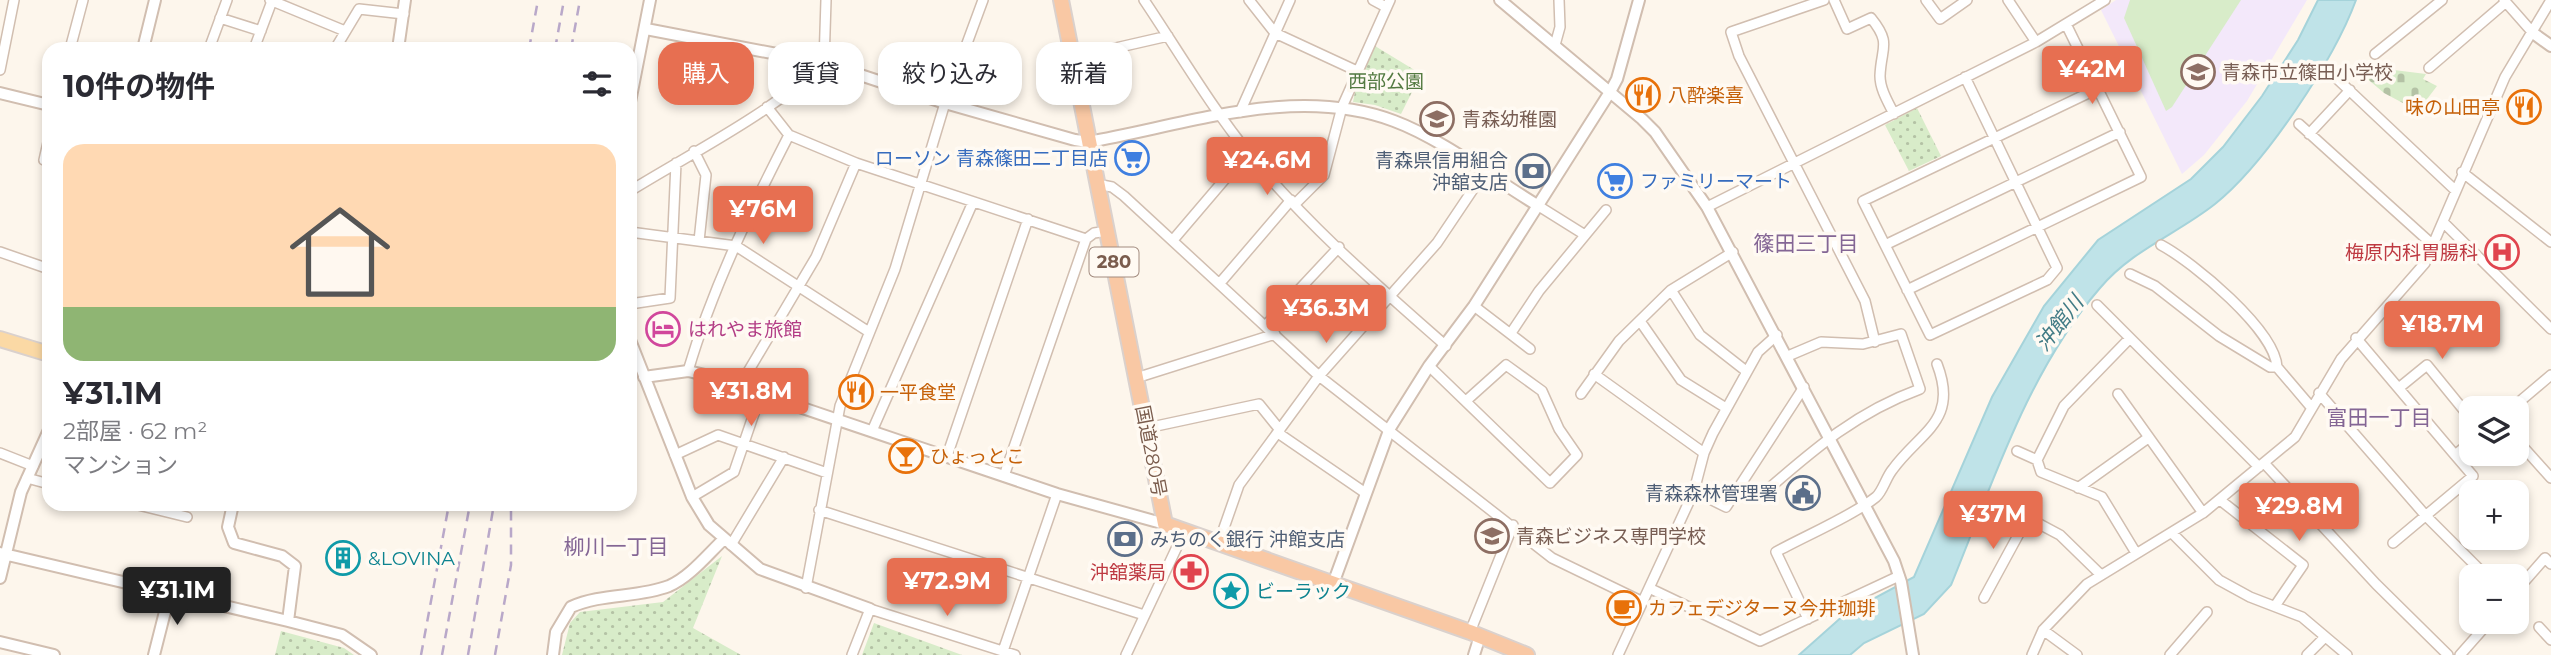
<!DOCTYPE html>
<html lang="ja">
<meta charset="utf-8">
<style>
:root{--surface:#fff;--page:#f7f7f7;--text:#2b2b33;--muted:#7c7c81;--accent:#e76f51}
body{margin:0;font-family:Montserrat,"Noto Sans JP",sans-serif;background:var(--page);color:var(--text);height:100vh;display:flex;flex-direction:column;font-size:26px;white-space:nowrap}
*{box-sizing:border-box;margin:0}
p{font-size:23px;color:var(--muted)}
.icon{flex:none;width:38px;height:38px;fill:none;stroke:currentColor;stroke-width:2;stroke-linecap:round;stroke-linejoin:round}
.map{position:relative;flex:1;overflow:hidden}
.details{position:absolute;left:42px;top:42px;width:595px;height:469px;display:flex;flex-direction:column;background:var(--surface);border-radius:21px;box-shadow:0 4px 10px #0003}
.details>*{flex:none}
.banner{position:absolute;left:658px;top:42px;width:665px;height:63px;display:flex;gap:14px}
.buttons{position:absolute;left:2459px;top:396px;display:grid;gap:14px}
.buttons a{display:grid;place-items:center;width:70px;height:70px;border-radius:14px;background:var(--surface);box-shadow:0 4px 10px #0003;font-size:35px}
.price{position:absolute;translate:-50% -60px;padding:0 16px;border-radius:7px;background:var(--accent);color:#fff;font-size:23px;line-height:46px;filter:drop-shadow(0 2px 4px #0008)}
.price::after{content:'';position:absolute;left:50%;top:42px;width:21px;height:16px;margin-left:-10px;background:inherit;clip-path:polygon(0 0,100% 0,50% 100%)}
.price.active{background:#222;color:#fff}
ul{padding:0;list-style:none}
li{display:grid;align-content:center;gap:14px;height:371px;padding:0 21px}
li span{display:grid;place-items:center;height:217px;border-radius:21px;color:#555}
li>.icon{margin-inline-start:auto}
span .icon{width:126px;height:126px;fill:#fffc;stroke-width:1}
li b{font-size:30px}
h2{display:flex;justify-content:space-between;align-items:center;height:84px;padding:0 21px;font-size:30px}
.chip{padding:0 24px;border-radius:21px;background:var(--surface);box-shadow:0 4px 10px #0003;font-size:24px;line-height:63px}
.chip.active{background:var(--accent);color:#fff}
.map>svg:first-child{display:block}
</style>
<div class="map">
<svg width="2551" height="655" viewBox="0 0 2551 655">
<defs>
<pattern id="cemetery-stones" width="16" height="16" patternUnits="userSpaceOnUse" patternTransform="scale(1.75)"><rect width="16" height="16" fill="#d8ecc9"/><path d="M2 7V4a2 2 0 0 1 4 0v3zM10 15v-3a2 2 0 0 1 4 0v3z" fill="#b4c2a5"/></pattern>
<pattern id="park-dots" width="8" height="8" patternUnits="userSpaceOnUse" patternTransform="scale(1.75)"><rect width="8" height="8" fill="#d8ecc9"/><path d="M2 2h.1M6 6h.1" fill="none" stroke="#b4c2a5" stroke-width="1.8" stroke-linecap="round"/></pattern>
</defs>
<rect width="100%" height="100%" fill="#fdf6ec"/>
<path fill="#f3e8fa" d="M2116,0H2307L2247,101L2204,155L2182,174L2101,10Z"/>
<path fill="url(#cemetery-stones)" d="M2370,67L2426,74L2423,79L2437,86L2418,111L2384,93L2364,76Z"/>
<path fill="url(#park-dots)" d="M1375,46L1421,74L1401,114L1375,105L1353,102L1356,86Z
M1917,108L1941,156L1909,171L1885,125Z
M722,556L693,628L741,655H562L570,623L580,612L663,602Z
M874,623L962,655H862Z
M281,631L344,648L354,655H275Z"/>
<path fill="#d8ecc9" d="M2130,0H2241L2172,107L2166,111L2124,18Z"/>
<path fill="#bfe3e8" stroke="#a5d3da" stroke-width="2" d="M2318,0H2356C2334,60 2265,164 2215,204C2177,234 2132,250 2100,288C2028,371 1992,485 1951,585L1924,614L1864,643L1850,655H1799L1845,614L1914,577L1992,397L2044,306L2098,240L2191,179L2223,147L2262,96L2298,40Z"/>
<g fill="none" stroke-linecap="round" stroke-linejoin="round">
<g stroke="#d1beb0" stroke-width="12">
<path id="minor" d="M270,0L345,31
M1144,0C1179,52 1211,107 1250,155C1307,225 1378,286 1446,346
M1249,0L1275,33L1357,71
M1373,0L1386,7
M1824,0L1731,32L1739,56L1865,301L1875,342
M1834,0L1847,29L1871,18C1892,44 1881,47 1880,76C1880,89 1888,102 1894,114
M1926,0L1940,19L1967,0
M2008,0L2036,42
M2504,0L2533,33
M220,18L261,31
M1555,45L1560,27L1559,0
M70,49L83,0
M209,49L227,0
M254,49L272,1
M335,49L359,9L404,14
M2375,54L2442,0
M1072,58L1168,36
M2429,68L2506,2
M0,70L14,0
M2333,75L2455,190
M1965,77L2057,268L2047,280L1930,335L1863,201L2099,88
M767,107L789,135L856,163L1086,239
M1240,112L1290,0
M2299,124L2433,245
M2309,134L2350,90
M49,138L44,160L49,162
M694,151L706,175L699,241
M2462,172L2551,242
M1097,184L1112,187L1124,196L1319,376L1552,558L1643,602
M630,191C695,151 768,115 824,63L826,0
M1295,204L1324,175L1342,107L1390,0
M1537,205L1585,235
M1707,207L2036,42L2105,0
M2443,222L2551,329
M630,232L736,246L869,332
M1173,240L1248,152
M1885,245L2120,132
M2161,245C2193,262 2275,330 2277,367L2311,407
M0,252L49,269
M2130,274L2155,286L2219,336L2270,367H2277
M1220,283L1291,200
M1671,290L1700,335L1746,371
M1907,290L2141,177L2066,24
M630,304L670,298L676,163
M2097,305L2259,467
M1474,306L1530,349
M1640,321L1681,380L1726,408
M1266,325L1339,247
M1511,333L1539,291L1606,210
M2130,338L2064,406L2037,460L2041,472L2102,497L2136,553
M2356,338L2455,455L2471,442
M1429,366L1550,483L1577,455L1559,429L1542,391L1506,365L1467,400
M688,371C712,289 750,211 789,135
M1594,374L1704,453
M1136,378L1275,334
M739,387L816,257L856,163
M2400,387L2427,365L2471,419
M2319,393L2426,516L2486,576
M1581,394L1619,341L1671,290L1733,252
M2118,394L2203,513
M2512,408L2551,375
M1147,428L1259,404L1280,430
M872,431L973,202
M1278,433L1364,492
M2516,439L2551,478
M2017,451L2037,460
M0,453L33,466
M675,455L718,435L827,473
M947,456L1028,219
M2265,464L2376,584L2448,655
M1004,476L1086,239L1094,233L1108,231
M27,478L49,484
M2078,488L2148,438
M1694,491L1726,507L1804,387
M692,497L734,472L761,393
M1759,497C1811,452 1854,413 1920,389L1901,334L1863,344L1821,342L1788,356
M2220,500L2303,565L2275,606
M1998,502L2060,535L2100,574
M134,504L187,517
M819,510L1144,615
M2172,533L2219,580L2250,597L2302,617L2347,655
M2393,543L2473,476L2455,455
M731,545L784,457
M1218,545L1239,485L1319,376L1437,243L1484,173
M806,588L840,406L895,269L945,103L983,0
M1649,588L1760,641L1899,576
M2516,591L2545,558L2551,564
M1984,598L2028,517
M1808,619L1776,552C1803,537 1854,515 1876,497C1883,491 1886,477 1893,469C1921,431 1959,421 1937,364
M2539,627L2551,640
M2043,630L2077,655
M1470,632L1513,525
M1003,651L1057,494
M852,655L870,609L1015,655
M1126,655L1184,532
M1618,655L1694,491L1704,453L1713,433L1758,352L1777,335
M2032,655L2043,630L2087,584L2203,513L2295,437L2341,359L2425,263L2505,77L2551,0
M2170,655L2207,612
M2307,655L2325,637
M2460,655L2490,621"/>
</g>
<g stroke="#d1beb0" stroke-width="14">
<path id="tertiary" d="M1500,0L1642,119L1655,132L1707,207L1894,561L1901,582L1913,655
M646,29L824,63L945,103L1075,140L1088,142C1186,125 1296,84 1394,121C1440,138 1494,179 1537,205
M2533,33L2551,46
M143,49L155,0
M398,49L405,0
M0,93L49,105
M630,102L650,0
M630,340L692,497L709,525L760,569L870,609
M644,377L688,371L705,375L1057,494L1165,524
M233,504L228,527L234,543L282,556L295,566L288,621L342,635L371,655
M0,553L288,621
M0,578L21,492L49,430
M1333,584L1390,428L1429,366L1474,306L1610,92L1617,79L1639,0
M0,642L54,655
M154,655L170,592
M553,655L556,632L571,607C602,593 638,598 669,586C690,577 708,554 724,539
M1474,655L1480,636"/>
</g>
<g stroke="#dad1cd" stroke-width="18">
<path id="primary" d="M0,339L49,354"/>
</g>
<g stroke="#dad1cd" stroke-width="18">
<path id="trunk" d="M1061,0L1165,524L1470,632L1527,655"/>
</g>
<use href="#minor" stroke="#fff" stroke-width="9"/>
<use href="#tertiary" stroke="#fff" stroke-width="10"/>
<use href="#primary" stroke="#fbd9a5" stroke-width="14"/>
<use href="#trunk" stroke="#f9c8a4" stroke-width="14"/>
<path stroke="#b9a8c9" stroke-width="2.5" stroke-dasharray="10 7" stroke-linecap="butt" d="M529,49L538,0
M555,49L564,0
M571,49L580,0
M421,655L449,504
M442,655L470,504
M468,655L494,504
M495,655L511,565V504"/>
</g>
<defs>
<g id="school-ring" transform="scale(1.75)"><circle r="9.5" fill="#fffaf3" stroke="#8d6e63" stroke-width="1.5"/><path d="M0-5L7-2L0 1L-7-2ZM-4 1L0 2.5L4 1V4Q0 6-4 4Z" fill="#8d6e63"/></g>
<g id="restaurant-ring" transform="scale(1.75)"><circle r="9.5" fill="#fffaf3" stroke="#e8710a" stroke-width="1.5"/><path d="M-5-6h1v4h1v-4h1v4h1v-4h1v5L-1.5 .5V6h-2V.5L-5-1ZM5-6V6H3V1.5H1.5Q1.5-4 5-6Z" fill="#e8710a"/></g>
<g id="supermarket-ring" transform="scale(1.75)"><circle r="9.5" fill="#fffaf3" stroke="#3f7fe0" stroke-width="1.5"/><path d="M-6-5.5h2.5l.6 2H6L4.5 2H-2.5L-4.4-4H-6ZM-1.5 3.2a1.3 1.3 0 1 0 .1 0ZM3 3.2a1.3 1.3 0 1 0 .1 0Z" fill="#3f7fe0"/></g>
<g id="bank-ring" transform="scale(1.75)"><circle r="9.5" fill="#fffaf3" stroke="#5c6f8a" stroke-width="1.5"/><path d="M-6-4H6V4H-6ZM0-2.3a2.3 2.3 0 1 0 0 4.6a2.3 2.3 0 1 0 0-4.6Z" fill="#5c6f8a"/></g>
<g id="hospital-ring" transform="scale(1.75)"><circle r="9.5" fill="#fffaf3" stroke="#e0444e" stroke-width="1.5"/><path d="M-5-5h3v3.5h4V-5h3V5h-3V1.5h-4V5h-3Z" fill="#e0444e"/></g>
<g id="hotel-ring" transform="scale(1.75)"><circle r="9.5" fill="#fffaf3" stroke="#d1479c" stroke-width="1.5"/><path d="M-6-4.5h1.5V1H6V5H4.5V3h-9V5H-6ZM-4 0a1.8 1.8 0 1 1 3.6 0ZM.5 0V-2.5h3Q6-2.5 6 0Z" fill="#d1479c"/></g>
<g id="bar-ring" transform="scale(1.75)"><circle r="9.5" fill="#fffaf3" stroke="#e8710a" stroke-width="1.5"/><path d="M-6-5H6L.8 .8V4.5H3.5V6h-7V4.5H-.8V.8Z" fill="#e8710a"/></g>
<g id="civic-ring" transform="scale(1.75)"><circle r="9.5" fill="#fffaf3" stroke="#5c6f8a" stroke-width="1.5"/><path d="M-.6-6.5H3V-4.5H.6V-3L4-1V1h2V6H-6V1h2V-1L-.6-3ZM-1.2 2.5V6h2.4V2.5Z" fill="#5c6f8a"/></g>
<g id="building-ring" transform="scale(1.75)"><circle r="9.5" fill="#fffaf3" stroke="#0f9aa8" stroke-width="1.5"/><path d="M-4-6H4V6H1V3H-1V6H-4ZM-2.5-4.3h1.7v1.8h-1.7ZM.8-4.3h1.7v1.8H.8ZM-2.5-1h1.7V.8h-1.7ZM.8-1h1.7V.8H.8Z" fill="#0f9aa8"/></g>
<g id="pharmacy-ring" transform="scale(1.75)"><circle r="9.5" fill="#fffaf3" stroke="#e0444e" stroke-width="1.5"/><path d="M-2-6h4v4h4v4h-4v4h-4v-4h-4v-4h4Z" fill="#e0444e"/></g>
<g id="sight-ring" transform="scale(1.75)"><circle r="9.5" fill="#fffaf3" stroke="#0f9aa8" stroke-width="1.5"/><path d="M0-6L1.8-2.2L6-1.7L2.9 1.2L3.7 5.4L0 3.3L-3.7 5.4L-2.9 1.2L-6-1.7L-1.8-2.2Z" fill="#0f9aa8"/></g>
<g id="cafe-ring" transform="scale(1.75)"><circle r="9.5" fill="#fffaf3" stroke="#e8710a" stroke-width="1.5"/><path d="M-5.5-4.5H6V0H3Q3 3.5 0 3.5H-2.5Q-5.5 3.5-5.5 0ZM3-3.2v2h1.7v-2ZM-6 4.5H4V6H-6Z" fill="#e8710a"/></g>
</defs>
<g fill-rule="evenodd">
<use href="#school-ring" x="2198" y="72"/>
<use href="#restaurant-ring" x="1643" y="95"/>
<use href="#restaurant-ring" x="2524" y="107"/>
<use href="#school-ring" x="1437" y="119"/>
<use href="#supermarket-ring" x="1132" y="158"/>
<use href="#bank-ring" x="1533" y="171"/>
<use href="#supermarket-ring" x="1615" y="181"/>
<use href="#hospital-ring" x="2502" y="252"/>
<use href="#hotel-ring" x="663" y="329"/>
<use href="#restaurant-ring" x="856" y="392"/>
<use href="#bar-ring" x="906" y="456"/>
<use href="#civic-ring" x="1803" y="493"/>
<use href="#school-ring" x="1492" y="536"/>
<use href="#bank-ring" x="1125" y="539"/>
<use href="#building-ring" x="343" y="558"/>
<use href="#pharmacy-ring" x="1191" y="572"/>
<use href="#sight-ring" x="1231" y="591"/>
<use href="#cafe-ring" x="1624" y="608"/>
</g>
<g text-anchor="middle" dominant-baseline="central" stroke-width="7" stroke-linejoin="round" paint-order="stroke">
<rect fill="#fffaf3" stroke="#a28b7f" stroke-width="2" x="1089.5" y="247.5" width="49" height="29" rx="5"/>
<g font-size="18" font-weight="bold" fill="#7a5c4d">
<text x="1114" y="262">280</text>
</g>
<g font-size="19" fill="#785e54" stroke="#fffaf3" text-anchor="start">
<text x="2222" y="72">青森市立篠田小学校</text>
<text x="1462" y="119">青森幼稚園</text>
<text x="1516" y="536">青森ビジネス専門学校</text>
</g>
<g font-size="19" fill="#537a41" stroke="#fffaf3">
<text x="1386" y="81">西部公園</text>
</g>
<g font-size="19" fill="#c56008" stroke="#fffaf3" text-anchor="start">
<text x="1668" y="95">八酔楽喜</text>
<text x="2500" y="107" text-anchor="end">味の山田亭</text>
<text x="880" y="392">一平食堂</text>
<text x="930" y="456">ひょっとこ</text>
<text x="1648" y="608">カフェデジターヌ今井珈琲</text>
</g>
<g font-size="19" fill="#366cbe" stroke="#fffaf3" text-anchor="end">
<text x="1108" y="158">ローソン 青森篠田二丁目店</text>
<text x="1640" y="181" text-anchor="start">ファミリーマート</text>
</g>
<g font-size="19" fill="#4e5e75" stroke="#fffaf3" text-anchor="end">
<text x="1508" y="160">青森県信用組合<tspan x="1508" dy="22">沖舘支店</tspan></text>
<text x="1778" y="493">青森森林管理署</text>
<text x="1150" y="539" text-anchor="start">みちのく銀行 沖館支店</text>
</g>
<g font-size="19" fill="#be3a42" stroke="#fffaf3" text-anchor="end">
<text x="2478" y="252">梅原内科胃腸科</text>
<text x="1166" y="572">沖舘薬局</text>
</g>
<g font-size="19" fill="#b23c85" stroke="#fffaf3" text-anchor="start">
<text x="688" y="329">はれやま旅館</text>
</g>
<g font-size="19" fill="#7a5c4d" stroke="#fffaf3">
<text transform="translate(1151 451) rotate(79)">国道280号</text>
</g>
<g font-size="19" fill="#0d838f" stroke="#fffaf3" text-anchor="start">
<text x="368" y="558">&amp;LOVINA</text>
<text x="1256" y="591">ビーラック</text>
</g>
<g font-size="21" fill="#846695" stroke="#fffaf3">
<text x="1806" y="243">篠田三丁目</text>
<text x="2379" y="417">富田一丁目</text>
<text x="616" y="546">柳川一丁目</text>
</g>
<g font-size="21" font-style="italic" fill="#437c86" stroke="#fffaf3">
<text transform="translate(2059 323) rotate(-52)">沖館川</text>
</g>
</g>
</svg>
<div class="buttons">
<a><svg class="icon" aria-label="layers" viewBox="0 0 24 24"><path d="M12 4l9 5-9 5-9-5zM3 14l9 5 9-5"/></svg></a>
<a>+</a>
<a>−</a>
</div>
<b class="price" style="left:2092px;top:106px">¥42M</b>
<b class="price" style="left:1267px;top:197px">¥24.6M</b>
<b class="price" style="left:763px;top:246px">¥76M</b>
<b class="price" style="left:1326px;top:345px">¥36.3M</b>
<b class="price" style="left:2442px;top:361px">¥18.7M</b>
<b class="price" style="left:751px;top:428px">¥31.8M</b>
<b class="price" style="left:2299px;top:543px">¥29.8M</b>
<b class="price" style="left:1993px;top:551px">¥37M</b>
<b class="price" style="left:947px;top:618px">¥72.9M</b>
<b class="price active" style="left:177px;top:627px">¥31.1M</b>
<div class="banner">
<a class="chip active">購入</a>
<a class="chip">賃貸</a>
<a class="chip">絞り込み</a>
<a class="chip">新着</a>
</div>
<section class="details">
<h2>10件の物件<svg class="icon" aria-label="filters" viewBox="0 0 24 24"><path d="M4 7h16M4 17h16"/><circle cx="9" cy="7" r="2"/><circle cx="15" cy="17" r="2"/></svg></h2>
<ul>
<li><span style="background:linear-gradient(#ffd9b3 75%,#8fb573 0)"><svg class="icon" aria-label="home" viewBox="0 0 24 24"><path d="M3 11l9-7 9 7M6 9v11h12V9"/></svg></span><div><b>¥31.1M</b><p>2部屋 · 62 m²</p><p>マンション</p></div></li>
</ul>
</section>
</div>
